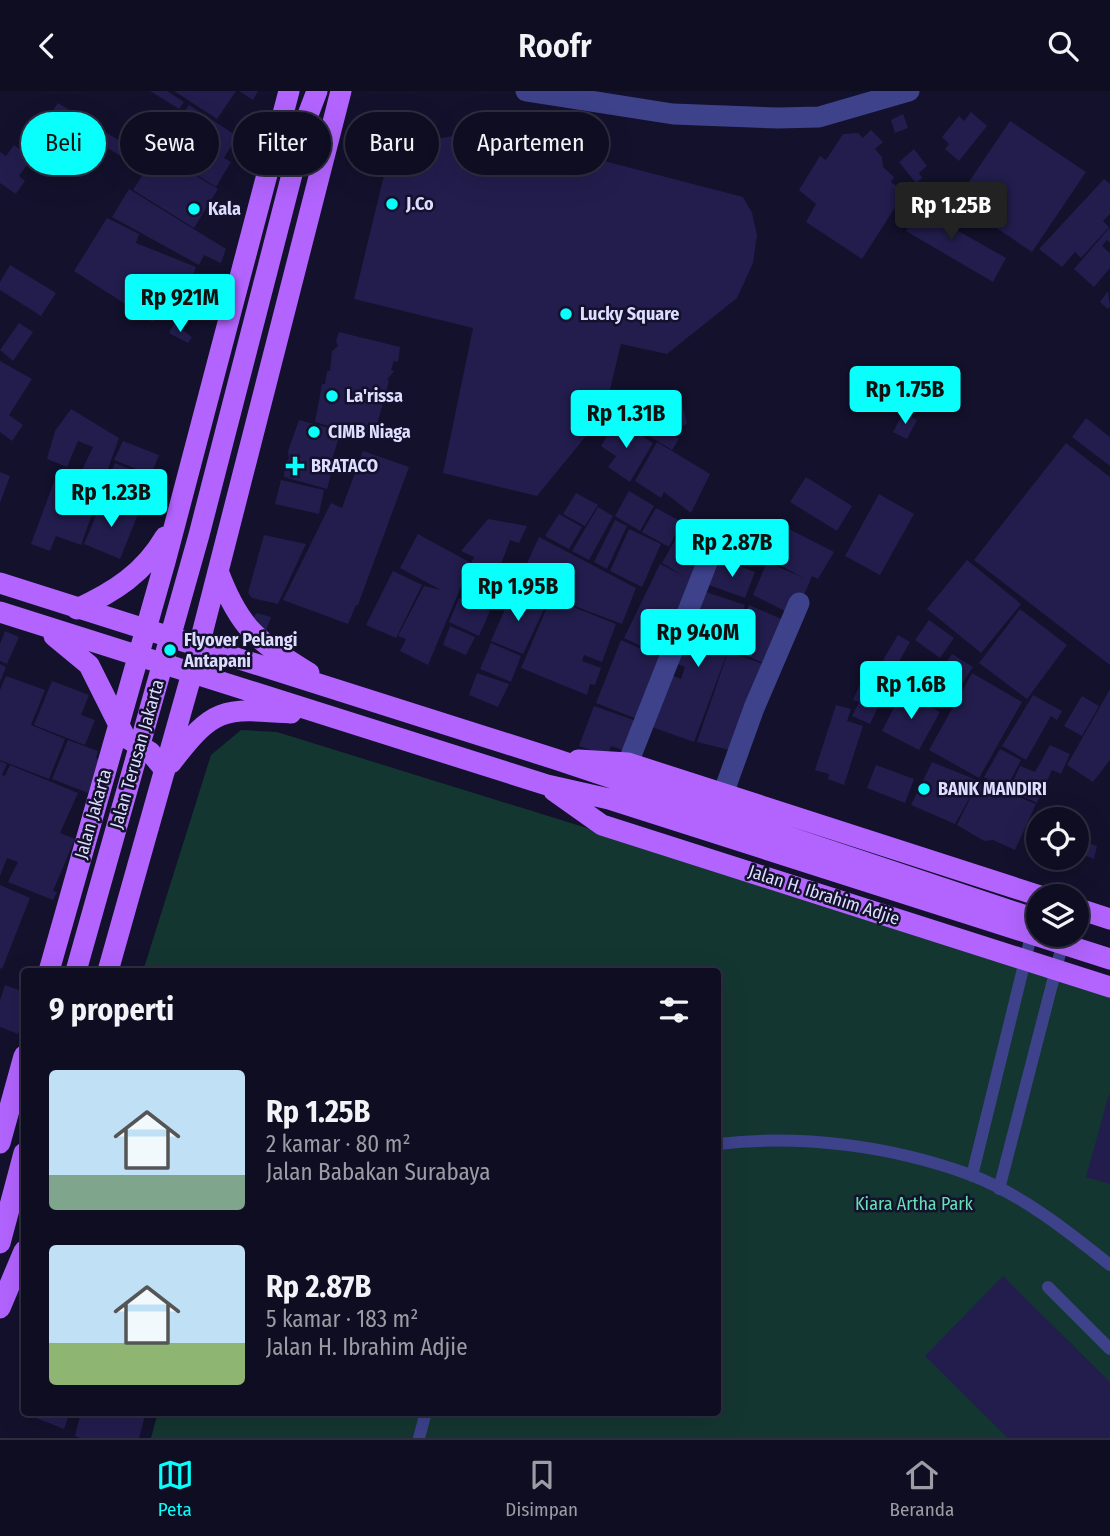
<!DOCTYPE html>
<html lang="id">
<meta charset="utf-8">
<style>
:root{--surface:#0e0d21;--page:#1c1b2e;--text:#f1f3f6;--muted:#9b9ca5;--line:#2e2d3f;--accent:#09fffc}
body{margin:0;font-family:"Fira Sans Condensed",sans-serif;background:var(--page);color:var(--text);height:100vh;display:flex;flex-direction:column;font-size:26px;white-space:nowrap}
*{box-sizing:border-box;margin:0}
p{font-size:23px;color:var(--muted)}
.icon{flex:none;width:38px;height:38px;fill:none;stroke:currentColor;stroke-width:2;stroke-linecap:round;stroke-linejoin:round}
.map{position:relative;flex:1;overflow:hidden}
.details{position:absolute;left:21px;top:877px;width:700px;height:448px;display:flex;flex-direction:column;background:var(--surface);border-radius:7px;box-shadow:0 7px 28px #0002,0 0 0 2px var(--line)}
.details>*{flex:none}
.hud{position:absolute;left:21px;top:21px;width:700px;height:63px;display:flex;gap:14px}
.fabs{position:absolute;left:1026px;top:716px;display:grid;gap:14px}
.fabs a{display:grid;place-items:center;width:63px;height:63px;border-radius:50%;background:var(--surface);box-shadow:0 7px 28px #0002,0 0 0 2px var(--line);font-size:35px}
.price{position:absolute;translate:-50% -60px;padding:0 16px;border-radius:7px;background:var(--accent);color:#111;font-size:23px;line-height:46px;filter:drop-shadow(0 2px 4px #0008)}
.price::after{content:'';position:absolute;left:50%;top:42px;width:21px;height:16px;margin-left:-10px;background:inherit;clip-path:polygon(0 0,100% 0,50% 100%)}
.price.on{background:#222;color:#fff}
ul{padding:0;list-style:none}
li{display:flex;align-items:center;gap:21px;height:175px;padding:0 28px}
li span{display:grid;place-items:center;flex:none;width:196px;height:140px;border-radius:7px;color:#555}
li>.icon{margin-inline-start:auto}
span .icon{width:84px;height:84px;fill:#fffc;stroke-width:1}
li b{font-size:30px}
h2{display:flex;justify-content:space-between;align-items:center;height:84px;padding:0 28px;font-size:30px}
.chip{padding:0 24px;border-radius:32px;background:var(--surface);box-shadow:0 7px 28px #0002,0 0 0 2px var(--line);font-size:24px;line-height:63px}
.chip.on{background:var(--accent);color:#111}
header{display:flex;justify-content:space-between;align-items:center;height:91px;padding:0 28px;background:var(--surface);font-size:32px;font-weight:600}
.dock{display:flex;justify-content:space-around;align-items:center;height:98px;border-top:2px solid var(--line);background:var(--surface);font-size:19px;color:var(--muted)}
.dock a{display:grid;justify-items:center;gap:4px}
.dock .on{color:var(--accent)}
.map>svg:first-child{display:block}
</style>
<header><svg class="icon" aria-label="back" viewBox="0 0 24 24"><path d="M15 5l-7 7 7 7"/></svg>Roofr<svg class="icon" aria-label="search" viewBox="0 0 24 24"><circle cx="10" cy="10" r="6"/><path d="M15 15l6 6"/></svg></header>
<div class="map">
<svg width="1110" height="1347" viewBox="0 0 1110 1347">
<rect width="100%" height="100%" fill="#13112c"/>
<path fill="#143631" d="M241,639L277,641L948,849L1110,904V1347H151L158,1321H718V880H143L211,664Z"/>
<path fill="#221d4d" d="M150,0H167L184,11L179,18Z
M174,0H236L217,28Z
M239,0H258L253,9Z
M58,12L146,66L139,76L94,49L87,60L45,32Z
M189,14L237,45L224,67L231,71L216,96L158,59L169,41L175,46L185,31L180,28Z
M971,21L987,35L959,70L945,58L949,53L942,46L959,25L964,30Z
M903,23L908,37L895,42L891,29Z
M471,28L476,29L474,36L506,46L510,37L552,50L550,56L743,106L752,122L757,144L753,172L737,207L667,263L621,253L604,323L537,405L443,382L473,237L354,208L387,72L406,76L426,55L441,47L466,43Z
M1010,30L1086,81L1032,161L956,110Z
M871,39L883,51L875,58L882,66L883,76L894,86L891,91L905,101L862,168L806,131L816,113L799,99L820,65L826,69L843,43L858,42L863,47Z
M14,54L32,67L19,85L25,90L16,103L0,92V61L6,65Z
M914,58L927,75L919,82L922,87L916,92L899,71Z
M157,61L218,98L194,137L133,99Z
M1104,88L1110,93V123L1103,130L1109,136L1081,167L1075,161L1062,176L1039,158Z
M129,98L226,158L221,172L204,164L199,174L112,126Z
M902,108L1006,167L993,191L906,140L911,132L894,120Z
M947,113L966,127L958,137L940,123Z
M107,127L139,143L136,152L196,176L184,209L126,187L124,192L165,214L153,231L74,180Z
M1110,136V152L1107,149L1102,155L1110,162V177L1094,196L1074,178Z
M10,174L56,202L41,225L0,199V191Z
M1108,200L1110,215L1108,218L1100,211Z
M19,232L33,241L13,270L0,259Z
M174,233L192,246L188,252L169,242Z
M339,241L400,256L398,271L394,270L391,279L394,280L387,289L389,290L373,348L315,331L322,293H325L327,280H330L332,260L338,255L336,250Z
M0,270L32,288L9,324L23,334L12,350L0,341Z
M679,300L687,333L668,341L663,314Z
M626,316L679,348L672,359L620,327Z
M71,318L119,347L81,454L56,445L50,460L31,453L55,388L74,396L93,356L78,350L67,376L47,368L55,340Z
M903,322L917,329L907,348L893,341Z
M1086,327L1110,346V375L1072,346Z
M299,329L341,340L329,378L332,379L327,398L284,386L285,372L289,368L288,360Z
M617,329L653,352L630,391L608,376L616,365L601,355Z
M123,350L159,364L151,384L114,369Z
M657,351L710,383L691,422L664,401L661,407L635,390Z
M1066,352L1110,386V574L974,469Z
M363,360L409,376L358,514H356L348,533L283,509L331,412L342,417Z
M115,372L151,387L145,400L109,385Z
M0,381L10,385L0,412Z
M806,386L852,415L837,440L790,411Z
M108,388L144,403L139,417L103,402Z
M281,389L324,399L319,423L275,413Z
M629,400L654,415L640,440L615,425Z
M576,402L598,414L585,435L563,423Z
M879,403L914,423L880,484L845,465Z
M103,408L138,423L120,468L84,453Z
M598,416L613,425L589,469L572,460Z
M656,417L682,431L669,456L642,441Z
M559,423L582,436L569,458L545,445Z
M488,428L527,435L519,452L510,449L500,476L508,480L501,495L485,487L489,472L480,491L466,484L474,466L461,460Z
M615,429L627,435L607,478L594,471Z
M684,433L715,451L665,567L624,547L660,473L684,485L662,472Z
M787,437L834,461L818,488L812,485L802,509L791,523L753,504L767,471L804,487L770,469Z
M629,438L661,453L642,496L610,480Z
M418,443L471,472L428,574L400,560L406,548L398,545L424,495L441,499L400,477Z
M264,444L306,453L278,513L252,507L248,502Z
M539,446L636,497L622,533L551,506L560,487L563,488L527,472Z
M721,468L755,481L745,507L709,494Z
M967,469L1021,513L981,562L927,518Z
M528,474L558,486L547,512L516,500Z
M393,480L422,494L396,547L366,534Z
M513,500L546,514L523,563L491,550Z
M706,501L745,514L694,651L649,635L668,583L681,588L685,576L673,571L683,546L701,552L704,542L690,536Z
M459,507L490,520L479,545L449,531Z
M551,507L616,533L602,571L584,564L582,570L601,577L595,594L590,593L587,604L521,577Z
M749,514L786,530L766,573L731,558Z
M1020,518L1067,554L1027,608L979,572Z
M256,522L271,526L266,540L251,535Z
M929,529L954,547L940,567L915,549Z
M450,535L475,546L466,564L443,554Z
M5,540L19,546L7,573L0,570V553Z
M898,544L910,551L896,576L883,569Z
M621,549L665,568L642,630L596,612Z
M491,552L521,565L511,591L480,578Z
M728,561L766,574L738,661L697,651Z
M952,563L973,576L951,610L930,596Z
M0,573L6,576L0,591Z
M866,580L890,591L870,633L852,625L859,611L853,609Z
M477,582L509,593L498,616L469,604Z
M972,582L1022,611L979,687L929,659Z
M6,585L45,599L31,634L65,648L49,688L0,669V599Z
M52,590L89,604L81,624L95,629L85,654L34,634Z
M1110,598V669L1093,691L1067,674Z
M902,601L940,621L919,659L882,640Z
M1033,604L1062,620L1057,629L1051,625L1026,669L1002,655Z
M1082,605L1099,615L1082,645L1064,635Z
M836,614L851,618L847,630L863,635L844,694L828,688L829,683L815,679Z
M594,615L642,632L631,662L611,655L607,665L579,655Z
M68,649L98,660L96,667L100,669L88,702L52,688Z
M1050,654L1070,663L1061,683L1052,679L1037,712L1009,699L1020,675L1035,681Z
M1000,658L1021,669L1006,698L984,686Z
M0,670L7,673L2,684L5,685L10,674L78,702L60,742L75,748L53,800L57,801L53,809L8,791L18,771L7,767L0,785Z
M932,671L1036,713L1015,759L993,749L984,750L957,734L976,695L955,733L911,714Z
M876,674L914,688L905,712L867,697Z
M1034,727L1038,728V748L1029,745Z
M1076,748L1097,755L1094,768L1076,761Z
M0,794L30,807L2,878L0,877Z
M5,894L24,901V925L18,943L0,936V909Z
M1109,1003H1110V1093L1086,1086Z
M1003,1185L1110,1291V1347H1008L925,1265Z
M21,1321H70L64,1338Z
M81,1321H146L139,1347H80L75,1345Z"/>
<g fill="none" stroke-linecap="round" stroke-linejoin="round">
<path stroke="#3d428b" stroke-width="12" d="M718,1053C801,1043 892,1055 971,1084C1021,1103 1069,1141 1110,1174
M972,1085L1033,837
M999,1098L1064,847
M1048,1196L1110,1258
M419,1347L426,1321"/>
<path stroke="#3d428b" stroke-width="21" d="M526,0L673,23L778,27L819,26L909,0
M628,672L720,439
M723,703L754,617L799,512"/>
<path stroke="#b364ff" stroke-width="21" d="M306,29L317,0
M218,480C240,539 258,550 309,582
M0,492L555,668L1038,829
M77,518C114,501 144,482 165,446
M0,521L547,694L609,708L1110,868
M54,545L89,574L125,646L150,661L165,679
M578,669L628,672L1040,805
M171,672C214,616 222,617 291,622
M554,700L602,734L1110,896
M1076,817L1110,828
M49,880L165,471L289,0
M108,880L192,582L341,0
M0,1052L24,965
M0,1152L24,1062
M0,1217L24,1160"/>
<path stroke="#b364ff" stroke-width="21" d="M76,880L199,444L306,29"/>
</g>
<g fill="#09fffc" stroke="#13112c" stroke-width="2.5">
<circle cx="392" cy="113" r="7"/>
<circle cx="194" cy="118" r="7"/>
<circle cx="566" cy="223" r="7"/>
<circle cx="332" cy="305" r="7"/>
<circle cx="314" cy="341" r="7"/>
<path d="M291.5 364.5h7v7h7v7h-7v7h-7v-7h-7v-7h7z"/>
<circle cx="170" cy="559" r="7"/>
<circle cx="924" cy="698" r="7"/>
</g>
<g text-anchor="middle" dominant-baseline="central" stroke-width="5" stroke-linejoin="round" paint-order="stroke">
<g font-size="18" font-weight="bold" fill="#ddf" stroke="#13112c" text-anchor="start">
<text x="406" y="113">J.Co</text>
<text x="208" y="118">Kala</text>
<text x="580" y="223">Lucky Square</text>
<text x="346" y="305">La'rissa</text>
<text x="328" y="341">CIMB Niaga</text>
<text x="311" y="375">BRATACO</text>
<text x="184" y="549">Flyover Pelangi<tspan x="184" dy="21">Antapani</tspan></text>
<text x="938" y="698">BANK MANDIRI</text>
</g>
<g font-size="18" fill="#ddf" stroke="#13112c">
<text transform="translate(137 663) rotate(-74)">Jalan Terusan Jakarta</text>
<text transform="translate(93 723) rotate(-74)">Jalan Jakarta</text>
<text transform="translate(824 804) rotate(18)">Jalan H. Ibrahim Adjie</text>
</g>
<g font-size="18" fill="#66e1b5" stroke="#13112c">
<text x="914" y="1113">Kiara Artha Park</text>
</g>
</g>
</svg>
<div class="fabs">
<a><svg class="icon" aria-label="locate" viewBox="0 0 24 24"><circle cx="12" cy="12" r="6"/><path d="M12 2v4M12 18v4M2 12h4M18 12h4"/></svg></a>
<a><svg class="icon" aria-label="layers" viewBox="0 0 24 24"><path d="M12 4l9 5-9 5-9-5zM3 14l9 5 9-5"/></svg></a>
</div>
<b class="price on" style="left:951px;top:151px">Rp 1.25B</b>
<b class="price" style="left:180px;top:243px">Rp 921M</b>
<b class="price" style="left:905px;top:335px">Rp 1.75B</b>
<b class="price" style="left:626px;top:359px">Rp 1.31B</b>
<b class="price" style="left:111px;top:438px">Rp 1.23B</b>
<b class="price" style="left:732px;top:488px">Rp 2.87B</b>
<b class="price" style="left:518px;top:532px">Rp 1.95B</b>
<b class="price" style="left:698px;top:578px">Rp 940M</b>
<b class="price" style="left:911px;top:630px">Rp 1.6B</b>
<div class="hud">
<a class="chip on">Beli</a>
<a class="chip">Sewa</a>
<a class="chip">Filter</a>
<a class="chip">Baru</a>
<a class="chip">Apartemen</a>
</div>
<section class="details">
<h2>9 properti<svg class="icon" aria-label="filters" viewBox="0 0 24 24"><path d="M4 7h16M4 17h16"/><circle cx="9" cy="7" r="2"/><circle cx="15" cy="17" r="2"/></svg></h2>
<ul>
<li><span style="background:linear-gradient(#bfe0f5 75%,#7fa58c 0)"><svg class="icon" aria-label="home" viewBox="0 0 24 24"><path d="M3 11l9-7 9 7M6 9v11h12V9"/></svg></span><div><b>Rp 1.25B</b><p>2 kamar · 80 m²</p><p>Jalan Babakan Surabaya</p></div></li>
<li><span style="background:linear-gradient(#bfe0f5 70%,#8fb573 0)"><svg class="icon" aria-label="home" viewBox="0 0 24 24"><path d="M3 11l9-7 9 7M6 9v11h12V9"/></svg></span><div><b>Rp 2.87B</b><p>5 kamar · 183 m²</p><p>Jalan H. Ibrahim Adjie</p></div></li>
</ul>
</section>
</div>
<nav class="dock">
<a class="on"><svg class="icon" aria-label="map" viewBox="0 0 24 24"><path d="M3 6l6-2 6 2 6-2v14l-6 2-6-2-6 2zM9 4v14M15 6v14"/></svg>Peta</a>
<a><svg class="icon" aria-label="saved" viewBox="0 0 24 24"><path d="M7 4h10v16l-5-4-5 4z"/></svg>Disimpan</a>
<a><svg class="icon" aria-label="home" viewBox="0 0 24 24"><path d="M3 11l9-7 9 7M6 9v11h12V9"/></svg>Beranda</a>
</nav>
